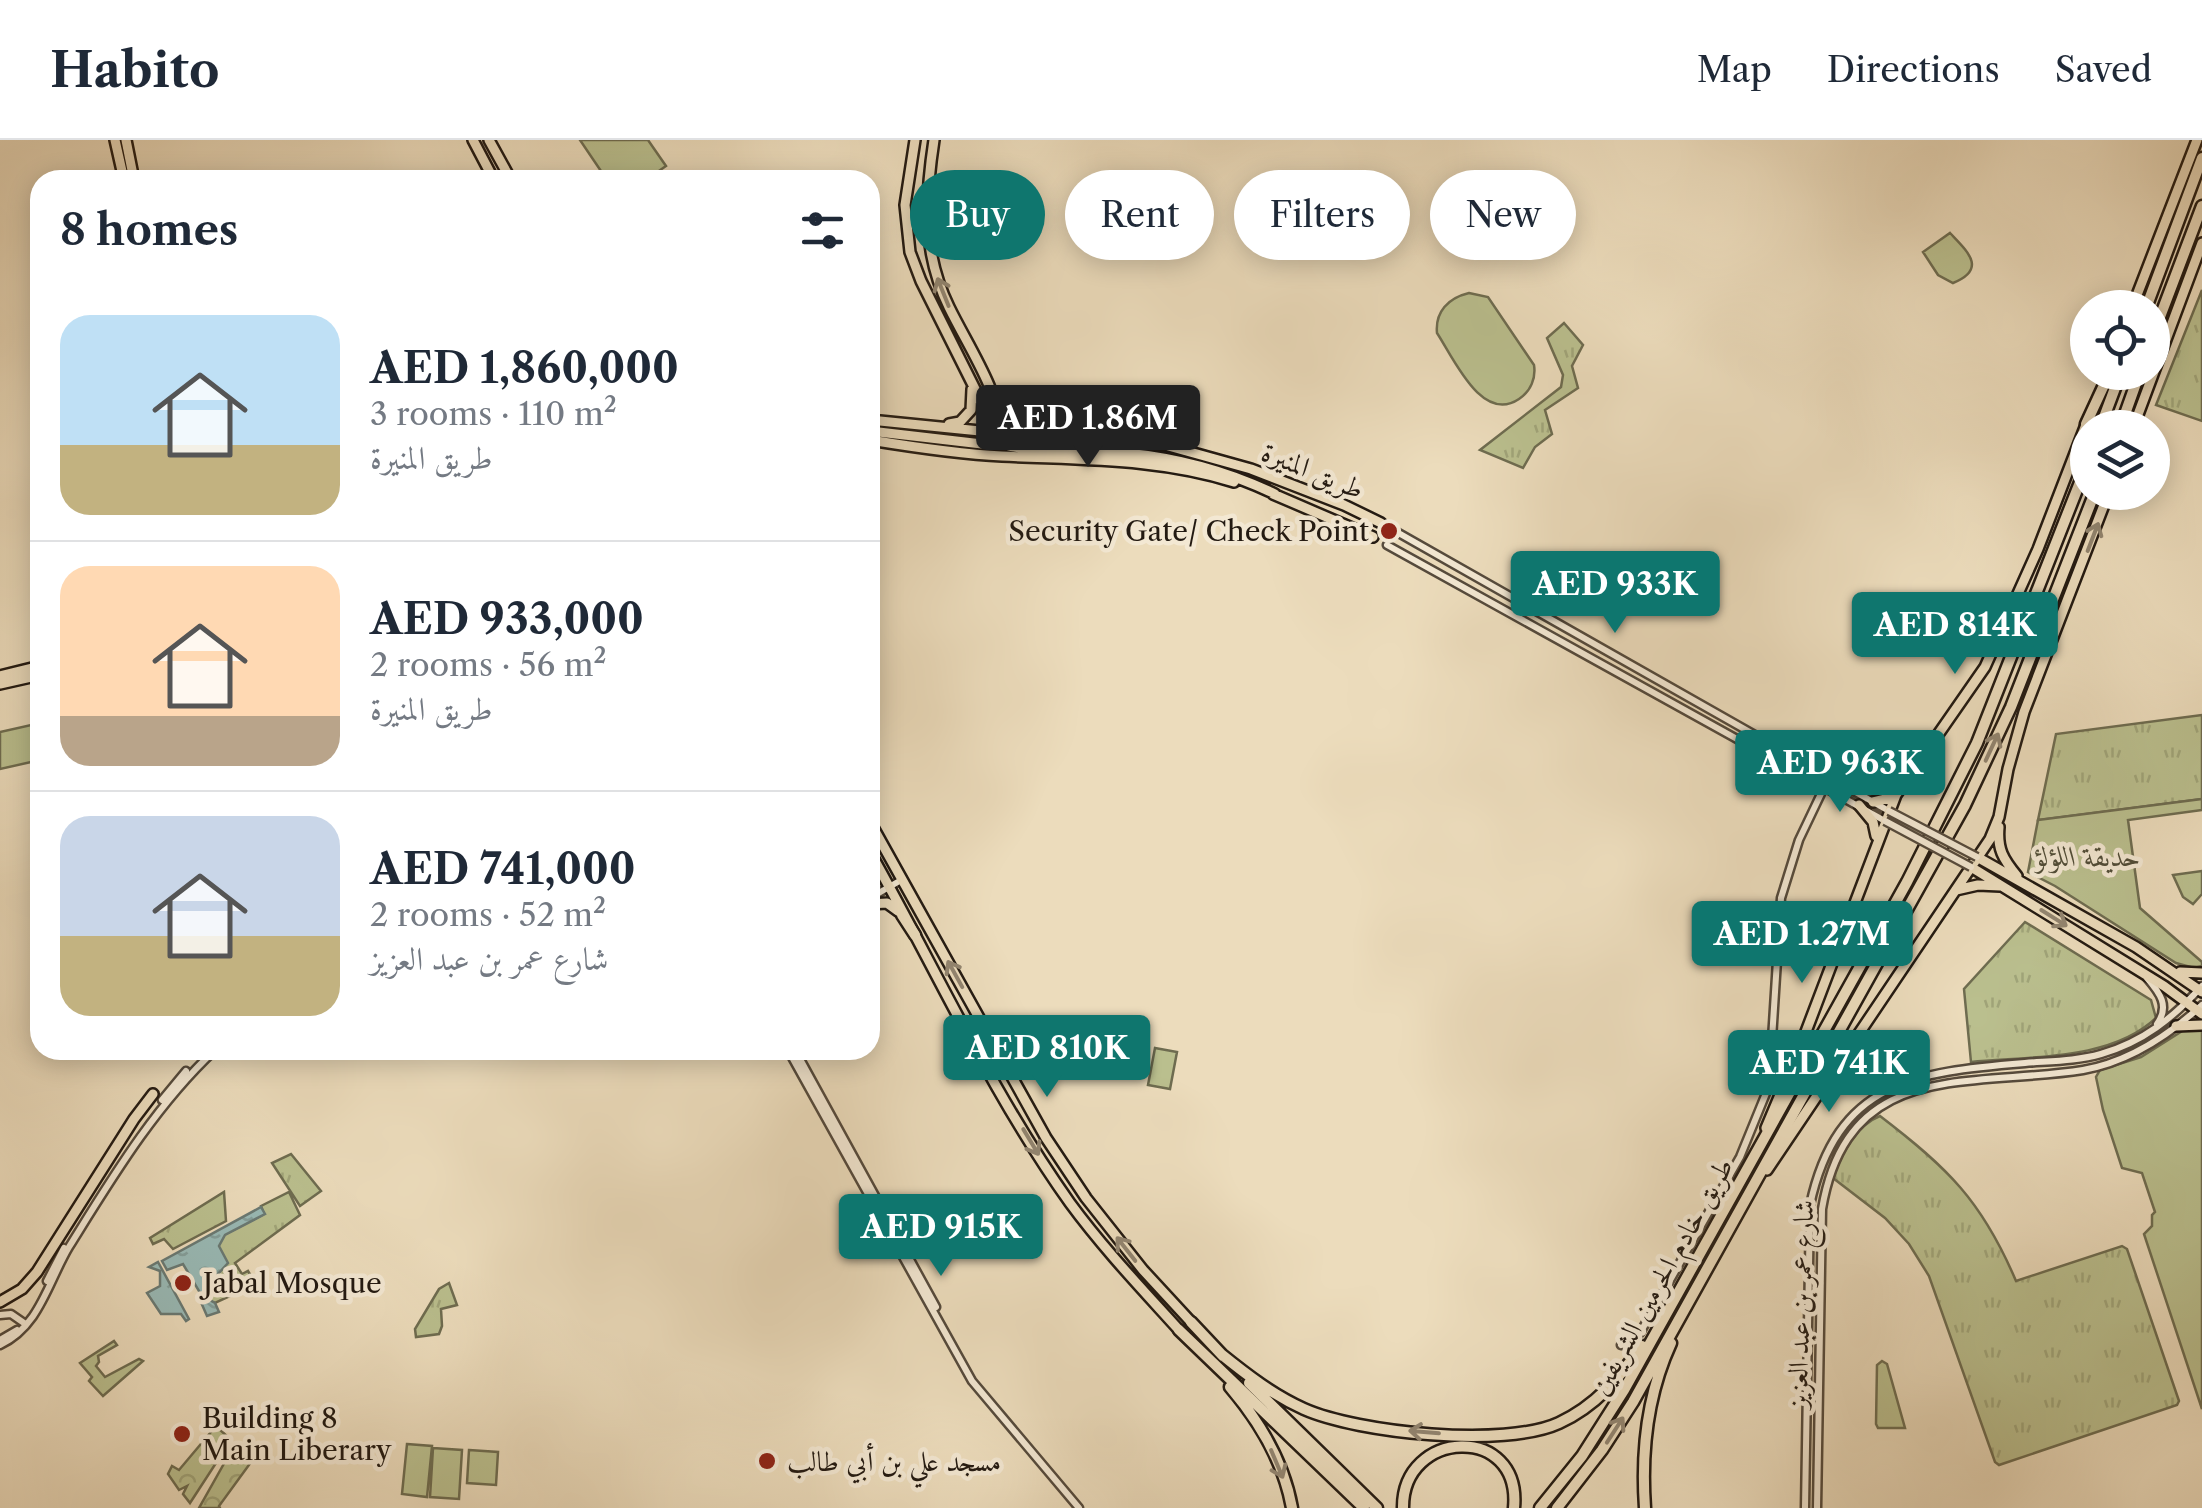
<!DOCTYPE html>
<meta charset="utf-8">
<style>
:root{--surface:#fff;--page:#f2f2f3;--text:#1f2937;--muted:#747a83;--line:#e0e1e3;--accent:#0f766e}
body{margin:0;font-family:"Libre Caslon Text",Amiri,serif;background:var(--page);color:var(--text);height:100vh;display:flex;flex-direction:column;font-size:38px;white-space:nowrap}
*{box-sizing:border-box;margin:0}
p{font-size:32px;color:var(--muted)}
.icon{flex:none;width:55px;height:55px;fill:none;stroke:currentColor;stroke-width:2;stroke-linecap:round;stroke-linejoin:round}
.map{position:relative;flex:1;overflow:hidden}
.sheet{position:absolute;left:30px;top:30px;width:850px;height:890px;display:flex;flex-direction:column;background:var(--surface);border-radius:30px;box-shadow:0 5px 25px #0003}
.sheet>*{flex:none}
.hud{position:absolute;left:910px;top:30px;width:950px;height:90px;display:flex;gap:20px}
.tools{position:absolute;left:2070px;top:150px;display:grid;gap:20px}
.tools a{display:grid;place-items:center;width:100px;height:100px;border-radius:50%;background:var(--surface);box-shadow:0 5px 25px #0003;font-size:50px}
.price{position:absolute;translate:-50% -85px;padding:0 22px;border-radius:10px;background:var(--accent);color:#fff;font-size:32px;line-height:65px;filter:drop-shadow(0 2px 5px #0008)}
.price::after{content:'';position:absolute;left:50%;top:60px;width:30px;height:22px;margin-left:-15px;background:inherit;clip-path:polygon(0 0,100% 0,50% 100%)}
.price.active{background:#222;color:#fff}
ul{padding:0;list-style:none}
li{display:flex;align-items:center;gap:30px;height:250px;padding:0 30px}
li+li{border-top:2px solid var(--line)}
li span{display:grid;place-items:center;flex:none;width:280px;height:200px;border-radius:30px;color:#555}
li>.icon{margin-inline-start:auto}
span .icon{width:120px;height:120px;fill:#fffc;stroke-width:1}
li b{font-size:42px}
h2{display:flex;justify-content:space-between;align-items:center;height:120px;padding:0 30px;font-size:42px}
.pill{padding:0 35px;border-radius:45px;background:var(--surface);box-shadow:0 5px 25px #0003;font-size:35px;line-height:90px}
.pill.active{background:var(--accent);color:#fff}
header{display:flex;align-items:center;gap:60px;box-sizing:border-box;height:140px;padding:0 50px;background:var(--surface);border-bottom:2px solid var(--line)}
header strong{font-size:48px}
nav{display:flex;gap:55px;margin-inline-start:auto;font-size:35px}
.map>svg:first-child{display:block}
</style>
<header>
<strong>Habito</strong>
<nav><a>Map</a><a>Directions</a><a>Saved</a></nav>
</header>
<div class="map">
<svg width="2202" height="1368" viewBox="0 0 2202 1368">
<defs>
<pattern id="grass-tufts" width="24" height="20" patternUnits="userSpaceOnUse" patternTransform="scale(2.5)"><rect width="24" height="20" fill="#babf8e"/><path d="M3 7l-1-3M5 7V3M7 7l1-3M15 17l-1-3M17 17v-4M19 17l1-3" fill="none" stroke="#a0a479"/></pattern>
<pattern id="forest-crowns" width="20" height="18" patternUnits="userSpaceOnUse" patternTransform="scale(2.5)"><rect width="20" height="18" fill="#babf8e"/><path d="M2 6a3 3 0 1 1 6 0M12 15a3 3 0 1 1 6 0" fill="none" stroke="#a0a479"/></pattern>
<pattern id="water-ripples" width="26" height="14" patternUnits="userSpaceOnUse" patternTransform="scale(2.5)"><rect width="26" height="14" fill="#99bab6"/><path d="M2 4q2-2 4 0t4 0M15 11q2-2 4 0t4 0" fill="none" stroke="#849f9b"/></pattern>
</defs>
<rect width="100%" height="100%" fill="#ecdcbc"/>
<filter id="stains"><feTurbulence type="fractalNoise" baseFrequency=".002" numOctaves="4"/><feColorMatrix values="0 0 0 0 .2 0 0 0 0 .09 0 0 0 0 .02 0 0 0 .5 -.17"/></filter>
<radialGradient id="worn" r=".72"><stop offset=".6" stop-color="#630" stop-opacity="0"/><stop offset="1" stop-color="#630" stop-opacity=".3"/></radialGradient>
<path fill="url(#grass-tufts)" stroke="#6e6c50" stroke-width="2.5" d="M2202,150V281L2156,265Z
M1564,183L1583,205L1572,226L1578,248L1545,270L1552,294L1535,307L1523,328L1480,310L1561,247L1563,235L1547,198Z
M2202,575V659L2038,680L2056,594Z
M2025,782L2151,860L2156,878C2111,921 2029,916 1971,922L1964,849Z
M1880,976C1948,1028 1982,1061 2016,1141L2122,1106L2127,1109L2179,1261L2177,1265L1999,1325L1995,1322L1929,1136L1909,1104L1885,1078L1833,1038C1841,1015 1856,985 1880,976Z
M291,1014L321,1051L300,1066L272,1023Z
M224,1052L226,1081L173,1109L164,1099L153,1104L150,1098Z
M289,1052L300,1075L235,1123L242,1134L248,1131L256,1144L215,1163L209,1161L206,1147L227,1123L218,1106L224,1095L264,1074L261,1066Z
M449,1143L457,1165L441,1169L442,1186L439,1194L416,1197L415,1189L439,1149Z"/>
<path fill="url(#forest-crowns)" stroke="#6e6c50" stroke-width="2.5" d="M114,1201L117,1205L98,1216L99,1222L96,1226L105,1237L139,1219L143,1221L103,1256L89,1241L92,1237L80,1223Z
M216,1286L231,1300L190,1363L183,1354L187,1346L179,1350L168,1334L172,1326L179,1330Z
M235,1304L254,1318L219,1366L220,1368H199Z"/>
<path fill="#babf8e" stroke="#6e6c50" stroke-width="2.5" d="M580,0H648L666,26L646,40H607Z
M1950,93C1967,111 1988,129 1953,143L1938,135L1923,112Z
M1469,153L1488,157L1534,225C1536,238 1531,251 1519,259C1482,284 1454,219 1437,193C1435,172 1448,158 1469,153Z
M40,583V620L0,629V592Z
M2202,659V670L2128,680L2140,768L2202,822V826L2194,828L2176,823L2055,746L2028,732L2038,680Z
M2202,731V754L2193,764L2183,757L2173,735Z
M2187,888L2202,889V1269L2144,1094L2152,1086V1075L2155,1072L2142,1033L2122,1028L2103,970L2096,937L2100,930L2141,917Z
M1155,908L1177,912L1170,949L1148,945Z
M1882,1221L1887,1224L1905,1288H1878L1876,1284L1877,1225Z
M407,1304L432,1306L427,1357L402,1354Z
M433,1308L462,1310L459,1359L430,1357Z
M469,1310L498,1312L496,1345L467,1343Z"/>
<path fill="url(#water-ripples)" stroke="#6a7a74" stroke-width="2.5" d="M261,1067L265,1074L225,1095L219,1106L228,1123L206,1147V1158L215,1163L219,1172L207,1176L200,1160L202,1156L183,1124L167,1130L162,1121Z
M158,1122L189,1179L186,1181L181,1174H161L147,1153L160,1146V1131L149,1127Z"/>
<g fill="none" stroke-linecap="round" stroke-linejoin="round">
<g stroke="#554a3c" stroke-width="11">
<path id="minor" d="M1395,391L1889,671
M1387,405L1885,681
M870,758L903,739
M2147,838C2160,853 2170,866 2157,884
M788,910L972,1241L1079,1368
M795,910L936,1167
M162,960L186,931
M47,1141L64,1108
M0,1175L11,1174L24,1183
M0,1200L17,1190
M0,1205C40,1186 48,1142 69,1107C112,1038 155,966 215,910
M1621,1205L1640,1193L1740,1017L1769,946L1781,758L1799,700L1829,637
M1805,1368L1810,1065C1837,941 1915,932 2025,923C2050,921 2077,921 2101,914C2143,902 2173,878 2202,846
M1817,1368L1822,1069C1848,918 1969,948 2083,930C2129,922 2168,896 2202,865"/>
</g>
<g stroke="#231a12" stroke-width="14">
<path id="major" d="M115,0L124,40
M126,0L134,40
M473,0L494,40
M489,0L511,40
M915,0L905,65L910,112L921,141L978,255L996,301C1020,315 1095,310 1126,313C1179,318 1227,331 1275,354
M2132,168L2197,0
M1001,268L1012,284L1030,291
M870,280L990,292L1154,302L1251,329L1344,365L1381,383
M949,284L960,282L971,270L972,249
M2133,288L2202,103
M870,291L982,304L996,302L1003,296C998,249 969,208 949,167C922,112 925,59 934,0
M870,300C913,307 958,314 1002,316C1080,320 1159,318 1234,342
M1273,354L1373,397
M0,536L40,526
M0,544L40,535
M1873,662L1894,657
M1859,665L1873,682L1876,696
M870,682L1046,998L1086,1058L1143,1130L1191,1182
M1999,687C1997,709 2003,719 2017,736
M870,712C936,829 992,954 1070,1063C1103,1108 1142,1149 1179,1190
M1977,717L2136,807L2202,852
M1971,727L2164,846L2202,874
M1956,750L1978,745L2000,746
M870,764L887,763L898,771
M2180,832L2202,833
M2176,886L2202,885
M1766,988L1799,910L1896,655L1985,527L2038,409L2087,282
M1767,1030L1990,699L1999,677L2008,629L2024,572L2109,352
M0,1162L22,1149L37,1132L134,979L153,954"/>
</g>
<g stroke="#231a12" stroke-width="15">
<path id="highway" d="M2146,168L2202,18
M2152,198L2202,66
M2086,284L2110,232
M2100,288L2121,232
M2120,288L2140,232
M902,775L915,795
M1191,1182L1223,1216
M1179,1190L1364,1368
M1221,1214C1247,1235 1273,1255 1304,1269C1358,1293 1505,1308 1559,1283C1596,1266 1619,1238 1642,1206
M1249,1243L1377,1368
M1230,1247C1259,1281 1284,1323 1292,1368
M1403,1368C1402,1289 1522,1283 1514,1368
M1540,1368L1582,1316L1624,1250L1907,742L1977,603L2088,322
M1557,1368L1602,1310L1633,1262L1965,665L2011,567L2095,352
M1645,1368C1641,1311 1647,1255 1671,1203"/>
</g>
<use href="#minor" stroke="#f3e8d3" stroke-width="6"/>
<use href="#major" stroke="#ecdcbc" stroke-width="9"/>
<use href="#highway" stroke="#ecdcbc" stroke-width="10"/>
<g stroke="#554a3c" stroke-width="11" stroke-linecap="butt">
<path id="minor-bridge" d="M1889,671L1977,717
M1885,681L1971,727"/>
</g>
<use href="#minor-bridge" stroke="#f3e8d3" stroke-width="6"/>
</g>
<defs><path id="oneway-shaft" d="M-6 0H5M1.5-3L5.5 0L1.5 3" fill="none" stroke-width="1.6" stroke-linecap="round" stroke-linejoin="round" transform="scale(2.5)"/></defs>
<g stroke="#928570">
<use href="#oneway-shaft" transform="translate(943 152) rotate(-112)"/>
<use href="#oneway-shaft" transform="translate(2093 397) rotate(-69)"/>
<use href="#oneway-shaft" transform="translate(1992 607) rotate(-65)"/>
<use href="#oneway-shaft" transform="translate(2054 778) rotate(32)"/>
<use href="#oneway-shaft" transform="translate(955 834) rotate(-119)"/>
<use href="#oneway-shaft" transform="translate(1031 1002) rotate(59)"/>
<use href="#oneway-shaft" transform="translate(1126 1109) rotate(-128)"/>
<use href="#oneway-shaft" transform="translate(1615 1290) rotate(-57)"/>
<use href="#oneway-shaft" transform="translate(1424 1292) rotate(-175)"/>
<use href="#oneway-shaft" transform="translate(1277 1324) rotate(67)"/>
</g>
<g fill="#8f2418" stroke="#f3e8d3" stroke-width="4">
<circle cx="1389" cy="391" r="10"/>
<circle cx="183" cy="1143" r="10"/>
<circle cx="182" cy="1294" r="10"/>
<circle cx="767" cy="1321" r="10"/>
</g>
<g text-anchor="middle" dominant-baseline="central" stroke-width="9" stroke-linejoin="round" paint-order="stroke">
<g font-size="28" fill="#231a12" stroke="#f3e8d3">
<text transform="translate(1313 330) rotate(22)">طريق المنيرة</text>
<text transform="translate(1661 1136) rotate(-61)">طريق خادم الحرمين الشريفين</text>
<text transform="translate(1800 1164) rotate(-88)">شارع عمر بن عبد العزيز</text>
</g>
<g font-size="28" fill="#231a12" stroke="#f3e8d3" text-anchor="start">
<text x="1369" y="391" text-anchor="end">Security Gate/ Check Point</text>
<text x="203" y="1143">Jabal Mosque</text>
<text x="202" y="1278">Building 8<tspan x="202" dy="32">Main Liberary</tspan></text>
<text x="787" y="1321">مسجد علي بن أبي طالب</text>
</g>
<g font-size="28" font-style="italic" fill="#504c37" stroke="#f3e8d3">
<text x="2088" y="716">حديقة اللؤلؤ</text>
</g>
</g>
<rect width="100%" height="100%" filter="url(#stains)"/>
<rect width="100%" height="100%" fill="url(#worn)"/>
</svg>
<div class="tools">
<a><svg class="icon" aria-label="locate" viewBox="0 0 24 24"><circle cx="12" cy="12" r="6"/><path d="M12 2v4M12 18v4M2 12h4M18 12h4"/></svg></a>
<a><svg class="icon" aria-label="layers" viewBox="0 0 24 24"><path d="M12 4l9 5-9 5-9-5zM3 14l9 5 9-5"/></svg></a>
</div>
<b class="price active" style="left:1088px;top:330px">AED 1.86M</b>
<b class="price" style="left:1615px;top:496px">AED 933K</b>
<b class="price" style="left:1955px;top:537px">AED 814K</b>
<b class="price" style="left:1840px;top:675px">AED 963K</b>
<b class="price" style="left:1802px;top:846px">AED 1.27M</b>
<b class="price" style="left:1047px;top:960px">AED 810K</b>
<b class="price" style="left:1829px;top:975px">AED 741K</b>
<b class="price" style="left:941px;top:1139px">AED 915K</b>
<div class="hud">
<a class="pill active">Buy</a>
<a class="pill">Rent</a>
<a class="pill">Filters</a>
<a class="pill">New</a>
</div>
<section class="sheet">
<h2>8 homes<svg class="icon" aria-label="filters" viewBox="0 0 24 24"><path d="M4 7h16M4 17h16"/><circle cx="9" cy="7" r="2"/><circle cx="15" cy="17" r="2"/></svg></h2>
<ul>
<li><span style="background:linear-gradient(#bfe0f5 65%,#c2b280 0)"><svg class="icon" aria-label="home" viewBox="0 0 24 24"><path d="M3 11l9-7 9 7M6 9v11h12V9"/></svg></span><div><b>AED 1,860,000</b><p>3 rooms · 110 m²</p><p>طريق المنيرة</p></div></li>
<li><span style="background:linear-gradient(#ffd9b3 75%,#b9a48a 0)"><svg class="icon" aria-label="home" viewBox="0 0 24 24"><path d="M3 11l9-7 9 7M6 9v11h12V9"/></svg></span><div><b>AED 933,000</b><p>2 rooms · 56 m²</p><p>طريق المنيرة</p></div></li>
<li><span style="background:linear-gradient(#c9d6e8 60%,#c2b280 0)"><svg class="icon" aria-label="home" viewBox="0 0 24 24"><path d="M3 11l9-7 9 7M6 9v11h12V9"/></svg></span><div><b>AED 741,000</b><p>2 rooms · 52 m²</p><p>شارع عمر بن عبد العزيز</p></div></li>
</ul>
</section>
</div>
